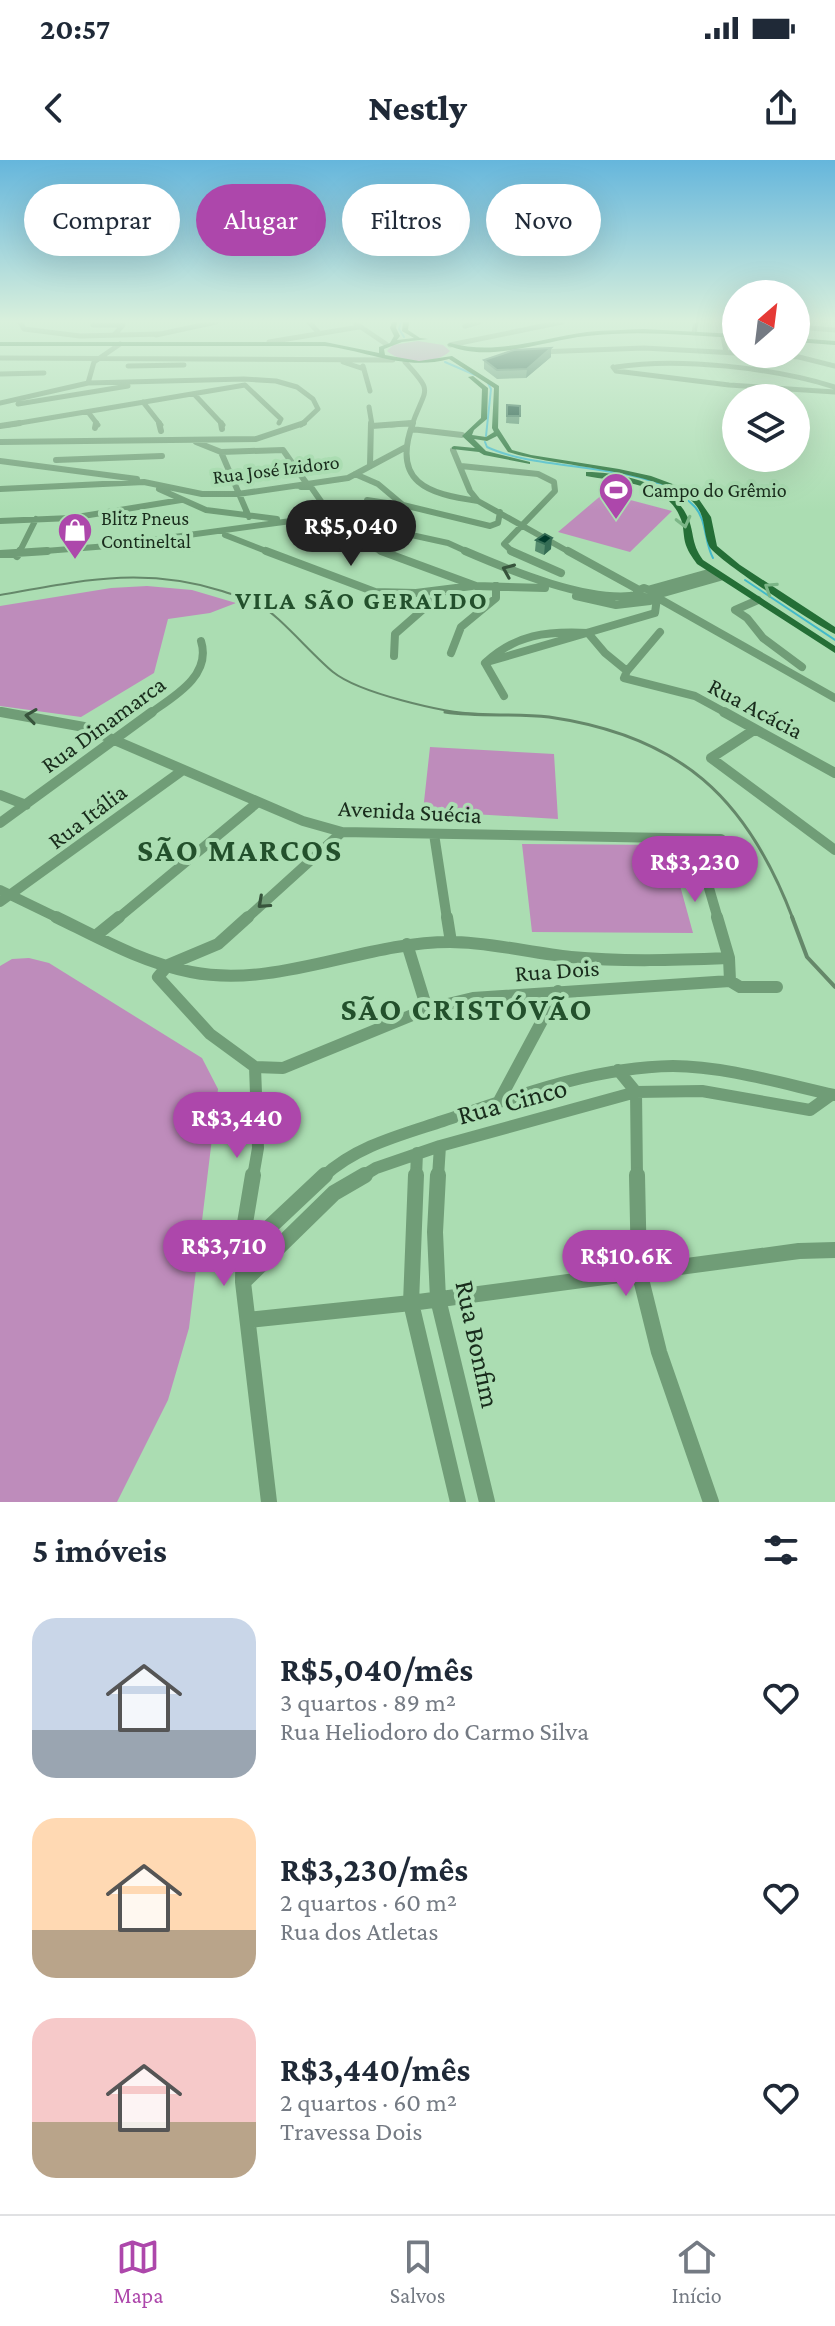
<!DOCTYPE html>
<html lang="pt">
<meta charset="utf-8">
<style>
:root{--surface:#fff;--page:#f6f6f7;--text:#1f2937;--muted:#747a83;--line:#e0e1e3;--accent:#ad47ab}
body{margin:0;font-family:"Crimson Pro",serif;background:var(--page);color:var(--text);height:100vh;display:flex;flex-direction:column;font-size:30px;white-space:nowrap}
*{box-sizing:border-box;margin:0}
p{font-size:26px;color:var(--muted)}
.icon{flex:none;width:44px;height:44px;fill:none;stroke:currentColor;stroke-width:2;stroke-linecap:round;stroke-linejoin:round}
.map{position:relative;height:1342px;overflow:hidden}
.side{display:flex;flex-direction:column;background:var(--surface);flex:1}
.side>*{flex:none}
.top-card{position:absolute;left:24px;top:24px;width:788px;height:72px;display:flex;gap:16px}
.needle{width:52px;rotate:28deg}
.buttons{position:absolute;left:722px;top:120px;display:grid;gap:16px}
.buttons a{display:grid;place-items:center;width:88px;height:88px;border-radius:50%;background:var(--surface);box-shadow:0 8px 32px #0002;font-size:40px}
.price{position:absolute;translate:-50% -68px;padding:0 18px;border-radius:28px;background:var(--accent);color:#fff;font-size:26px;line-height:52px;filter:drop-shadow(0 2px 4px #0008)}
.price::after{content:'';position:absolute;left:50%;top:48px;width:24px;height:18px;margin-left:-12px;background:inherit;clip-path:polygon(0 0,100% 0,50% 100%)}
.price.selected{background:#222;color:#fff}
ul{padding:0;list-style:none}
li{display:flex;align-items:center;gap:24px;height:200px;padding:0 32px}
li span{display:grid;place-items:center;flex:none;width:224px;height:160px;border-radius:24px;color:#555}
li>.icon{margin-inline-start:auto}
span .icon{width:96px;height:96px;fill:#fffc;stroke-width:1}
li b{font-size:34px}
h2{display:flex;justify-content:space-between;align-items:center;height:96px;padding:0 32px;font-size:34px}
.tag{padding:0 28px;border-radius:36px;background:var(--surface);box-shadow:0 8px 32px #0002;font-size:28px;line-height:72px}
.tag.selected{background:var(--accent);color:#fff}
.status{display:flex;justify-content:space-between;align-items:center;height:56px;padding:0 40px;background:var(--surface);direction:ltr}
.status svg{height:22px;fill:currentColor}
header{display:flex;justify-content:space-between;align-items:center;height:104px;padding:0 32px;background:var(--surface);font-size:36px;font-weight:800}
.tabs{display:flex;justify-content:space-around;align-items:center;height:112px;border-top:2px solid var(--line);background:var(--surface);font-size:22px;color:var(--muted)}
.tabs a{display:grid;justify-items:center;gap:4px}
.tabs .selected{color:var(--accent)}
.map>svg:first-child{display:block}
</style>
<div class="status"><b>20:57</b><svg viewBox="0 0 49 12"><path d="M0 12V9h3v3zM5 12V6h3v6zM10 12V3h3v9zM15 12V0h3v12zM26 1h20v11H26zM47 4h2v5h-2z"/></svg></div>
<header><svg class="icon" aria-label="back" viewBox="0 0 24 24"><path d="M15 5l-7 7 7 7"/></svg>Nestly<svg class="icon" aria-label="share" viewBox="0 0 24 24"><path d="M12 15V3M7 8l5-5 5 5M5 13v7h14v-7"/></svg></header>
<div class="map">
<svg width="835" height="1342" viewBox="0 0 835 1342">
<rect width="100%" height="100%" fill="#abddb2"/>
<path fill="#be8cbb" d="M418,181L443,185L450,191C436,205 401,204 387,191L393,185Z
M604,333L672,351L630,392L558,372Z
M147,426L192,430L236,443L210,453L168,459L154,513L81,557L0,546V446L111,428Z
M430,587L554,594L558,659L423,651Z
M522,684L669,685L693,773L532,772Z
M29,798L49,803L202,898L218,929L189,1168L168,1240L117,1342H0V806L12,799Z"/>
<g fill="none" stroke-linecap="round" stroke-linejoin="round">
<path stroke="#42b9ca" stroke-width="2" d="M401,162L399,169L404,177
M445,202L475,215
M486,276L491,229L488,223
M485,282L487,287C544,314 648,299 694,346C707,359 704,382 713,398
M745,420L835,480"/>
<path stroke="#709d77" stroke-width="5" d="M20,162L24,169L80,176L160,174
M93,162V165H123L115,174
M309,162L319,173
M723,162L736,163
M355,163L386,184
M465,166L479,162
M796,167L835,170
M694,173L696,162
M156,175L216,162
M723,177L726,192
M269,182L359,167
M450,185L562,162
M538,192L644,188L736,193
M758,194L799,197L835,206
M0,198L393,200
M343,202L364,209
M405,202C435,234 425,227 412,265
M128,206L184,205
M363,206L370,231
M613,207L616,211L729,225L835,232
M616,207C679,197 774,208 835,227
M0,214L44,213
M88,223L94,202L120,184
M194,234L223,265
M143,242L161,265
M0,243L88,223L244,219L276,221L297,227L313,239L318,249L301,265
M18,244L128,226
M369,247L372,265
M88,252L98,265
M8,265L245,225L281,259L279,263
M391,265L412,263"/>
<path stroke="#709d77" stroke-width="6" d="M159,263L161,271
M221,263L222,269
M413,263C391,322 427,334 478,341
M0,266L20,263
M372,266L412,263
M95,268L96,263
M411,269L462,275
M0,282L256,279L304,263
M196,282L221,292L283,290L307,324
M453,290L470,331L478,341L571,393
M221,292L249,357
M56,300L162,296
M0,301L137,319
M370,306L371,263
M461,306L538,314L554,322L555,331L504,384L514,393
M355,314L378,324L403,345L490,366L498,363L500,352
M301,327H311L325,347L324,352L314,360
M0,329L144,322L202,334H238L348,318L406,287
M159,329L206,350L277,359
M367,340L400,345
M0,361L71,358L181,340
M304,365L310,364L386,393
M225,375L271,393
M19,393L36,359
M20,393L108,386L291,361L338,359L448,383L470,393"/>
<path stroke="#709d77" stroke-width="8" d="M266,391L375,432L416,433L472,426
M381,391L476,426L545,428
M465,391C509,410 591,444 638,435
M511,391L561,413
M568,391L639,430
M0,394L47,391
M17,396L20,391
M644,428L660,434L652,439L638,435L637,431Z
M651,429L712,412
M660,434L720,417
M576,436L616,445L650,441
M658,438L835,538
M758,440L735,450L747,458L763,478L802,507
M451,493L461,467L496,438V426
M394,496L395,474L444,431
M487,502L655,453L657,438
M485,503C516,474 547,471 588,473L605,493L627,511L624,518L695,536L728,554
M485,503L504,536
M627,511L660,472
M0,552L12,554
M149,554C173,537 212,516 201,481"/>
<path stroke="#709d77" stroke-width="10" d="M1,552L84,567L303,661L342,672L721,679
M724,552L835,613
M754,570L711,598L835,690
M0,635L26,645
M0,663L152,552
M434,674L447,759
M695,680L718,759
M0,730L60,759
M0,742L183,610
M117,759L258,642
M246,759L342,672"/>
<path stroke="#709d77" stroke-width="12" d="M56,757C99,778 143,803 191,812C278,829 363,782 450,782C490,782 531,793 571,797C623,802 676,800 729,798
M248,757L218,784L168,805L158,817L210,874L255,907
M447,757L451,782
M717,757L729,798L730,821
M98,774L119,757
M407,784L427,849
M255,907L283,908L427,849L473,838L730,821L740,827H777
M618,910L636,932L637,1017
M499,941L558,831
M253,1017L258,988L255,907
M323,1017C356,986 401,975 443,961C517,936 594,907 673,906C724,906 784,924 834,935
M361,1017L376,1008L440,986L636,932L702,931L810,950L831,935
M416,1017L417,993
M438,1017L440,986"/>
<path stroke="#709d77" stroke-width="16" d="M253,1015L244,1069L243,1122L269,1342
M416,1015L411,1143L458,1342
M438,1015L435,1072L438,1139L487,1342
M637,1015L639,1111L659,1192L711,1342
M242,1093L325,1015
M243,1122L334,1033L365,1015
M248,1160L411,1143L799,1091L835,1090"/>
<path fill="#246e36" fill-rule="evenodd" d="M392,162H397L396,168L400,176L397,180L414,178L402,171L403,162H409L408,170L420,178L428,179L402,182L384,189L385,195L419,201L452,196L499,226L498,268L512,290L531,295L619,309L651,316L678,326L698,338L711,357L717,386L740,405L835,467V474C819,467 714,398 709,386C702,370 707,355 692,341C656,309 556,307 508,292L497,276L487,281L474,279L486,291L530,302V304L484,295L479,292L452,289V287L454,286L475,288L462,276L481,258L482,229L468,217L473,216L488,228L487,259L474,270L472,275L486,277L494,272L492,268L494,228L449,199C405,211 368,191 325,186H0V182H325L379,193V187L390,183L394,176L390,168Z
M644,169L736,174V178C687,175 637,170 587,176C545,180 488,204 447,185L450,183C496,196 541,178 587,172C606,170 625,170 644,169Z
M796,178L835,181V185L796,182Z
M586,312C618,312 671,323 686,354C695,370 690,383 703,400L835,486V493L697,404C692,397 687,390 685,382C683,374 684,365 680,357C666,322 618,322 586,316Z"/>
<path stroke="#65886a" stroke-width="2" d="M0,435C80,421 142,406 222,431C233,435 246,437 257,443C278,454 312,495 333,512C359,533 444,553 478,554"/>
<path stroke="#65886a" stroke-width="3" d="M445,552C479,557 515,553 549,557C680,576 747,637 793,759"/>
<path stroke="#65886a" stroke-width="4" d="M792,757L807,797L835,827"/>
</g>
<path fill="#568c6e" d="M551,197L526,218L497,219L484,209V200Z
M507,245L520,246L519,264L506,263Z
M545,374L551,389L544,395L535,391L536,380Z"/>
<path fill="#346c54" d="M551,188V197L526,218L527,209Z
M552,378L551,389L544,395L545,384Z"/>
<path fill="#013b2b" stroke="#346c54" stroke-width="2" d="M551,188L527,209L497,210L484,200L514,190Z
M507,245L520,246V256H507Z
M545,374L552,378L545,384L536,380Z"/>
<defs><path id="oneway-chevron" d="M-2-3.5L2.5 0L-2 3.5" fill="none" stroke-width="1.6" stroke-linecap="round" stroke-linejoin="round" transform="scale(2)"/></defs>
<g stroke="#7cb687">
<use href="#oneway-chevron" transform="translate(684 362) rotate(76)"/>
<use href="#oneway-chevron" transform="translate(770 428) rotate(-147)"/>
</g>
<g stroke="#37543c">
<use href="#oneway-chevron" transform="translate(508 410) rotate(-157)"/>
<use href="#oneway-chevron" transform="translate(31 556) rotate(-172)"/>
<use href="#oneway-chevron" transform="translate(263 743) rotate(138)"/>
</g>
<linearGradient id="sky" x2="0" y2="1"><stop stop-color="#65b6dc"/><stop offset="0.46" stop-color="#d9f0dc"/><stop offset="1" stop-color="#d9f0dc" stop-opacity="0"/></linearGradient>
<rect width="835" height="350" fill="url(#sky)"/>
<defs>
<g id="stadium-pin" transform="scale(1.8)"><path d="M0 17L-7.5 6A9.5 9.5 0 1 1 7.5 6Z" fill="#ad47ab" stroke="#abddb2"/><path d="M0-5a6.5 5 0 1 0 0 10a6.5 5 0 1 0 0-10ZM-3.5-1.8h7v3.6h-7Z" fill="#fff"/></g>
<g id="shop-pin" transform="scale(1.8)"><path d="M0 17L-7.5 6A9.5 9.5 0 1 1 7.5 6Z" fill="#ad47ab" stroke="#abddb2"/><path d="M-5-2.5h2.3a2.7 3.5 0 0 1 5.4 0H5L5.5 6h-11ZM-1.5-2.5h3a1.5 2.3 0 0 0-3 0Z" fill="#fff"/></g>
</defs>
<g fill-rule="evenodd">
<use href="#stadium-pin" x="616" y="330"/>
<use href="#shop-pin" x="75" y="370"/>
</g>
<g text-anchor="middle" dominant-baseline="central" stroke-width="8" stroke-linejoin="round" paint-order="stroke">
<g font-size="20" fill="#192c1c" stroke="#abddb2">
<text transform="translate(276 309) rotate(-7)">Rua José Izidoro</text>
</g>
<g font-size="20" fill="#192c1c" stroke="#abddb2" text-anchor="start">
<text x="642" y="330">Campo do Grêmio</text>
<text x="101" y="358">Blitz Pneus<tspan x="101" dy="23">Contineltal</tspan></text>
</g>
<g font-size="24" fill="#192c1c" stroke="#abddb2">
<text transform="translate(756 548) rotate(28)">Rua Acácia</text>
<text transform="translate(103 564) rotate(-36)">Rua Dinamarca</text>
<text transform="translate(410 651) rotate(3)">Avenida Suécia</text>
<text transform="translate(87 656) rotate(-37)">Rua Itália</text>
<text transform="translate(557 810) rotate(-4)">Rua Dois</text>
</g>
<g font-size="26" font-weight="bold" letter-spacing="2" fill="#23502c" stroke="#abddb2">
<text x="362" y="440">VILA SÃO GERALDO</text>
</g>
<g font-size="28" fill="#192c1c" stroke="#abddb2">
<text transform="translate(512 941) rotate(-15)">Rua Cinco</text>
<text transform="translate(478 1184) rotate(78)">Rua Bonfim</text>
</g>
<g font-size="32" font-weight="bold" letter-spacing="2" fill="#23502c" stroke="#abddb2">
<text x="240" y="690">SÃO MARCOS</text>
<text x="467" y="849">SÃO CRISTÓVÃO</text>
</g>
</g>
</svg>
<div class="buttons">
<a><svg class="needle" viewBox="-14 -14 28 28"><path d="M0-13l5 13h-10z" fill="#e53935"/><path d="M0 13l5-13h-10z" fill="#747a83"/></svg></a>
<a><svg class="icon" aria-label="layers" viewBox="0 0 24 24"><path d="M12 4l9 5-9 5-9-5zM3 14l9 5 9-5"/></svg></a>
</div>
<b class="price selected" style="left:351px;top:408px">R$5,040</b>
<b class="price" style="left:695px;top:744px">R$3,230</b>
<b class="price" style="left:237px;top:1000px">R$3,440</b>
<b class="price" style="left:224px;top:1128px">R$3,710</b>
<b class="price" style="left:626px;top:1138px">R$10.6K</b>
<div class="top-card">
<a class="tag">Comprar</a>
<a class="tag selected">Alugar</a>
<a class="tag">Filtros</a>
<a class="tag">Novo</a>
</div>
</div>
<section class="side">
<h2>5 imóveis<svg class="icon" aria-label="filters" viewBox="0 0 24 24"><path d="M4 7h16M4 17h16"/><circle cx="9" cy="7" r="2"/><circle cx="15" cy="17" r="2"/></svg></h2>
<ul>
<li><span style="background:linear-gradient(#c9d6e8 70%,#9aa5b1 0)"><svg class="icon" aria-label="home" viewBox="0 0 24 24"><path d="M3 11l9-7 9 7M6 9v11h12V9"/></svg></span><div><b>R$5,040/mês</b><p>3 quartos · 89 m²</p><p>Rua Heliodoro do Carmo Silva</p></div><svg class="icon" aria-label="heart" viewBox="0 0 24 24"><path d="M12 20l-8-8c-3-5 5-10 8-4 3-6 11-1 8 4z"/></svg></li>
<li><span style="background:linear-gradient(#ffd9b3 70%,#b9a48a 0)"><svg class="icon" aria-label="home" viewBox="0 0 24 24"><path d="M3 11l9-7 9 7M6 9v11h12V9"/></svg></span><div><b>R$3,230/mês</b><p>2 quartos · 60 m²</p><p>Rua dos Atletas</p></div><svg class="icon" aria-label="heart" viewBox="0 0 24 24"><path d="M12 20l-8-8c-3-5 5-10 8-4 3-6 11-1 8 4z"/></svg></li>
<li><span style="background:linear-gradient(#f6c9c9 65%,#b9a48a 0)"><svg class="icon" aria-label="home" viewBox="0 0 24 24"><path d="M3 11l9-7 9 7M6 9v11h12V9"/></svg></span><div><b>R$3,440/mês</b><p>2 quartos · 60 m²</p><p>Travessa Dois</p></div><svg class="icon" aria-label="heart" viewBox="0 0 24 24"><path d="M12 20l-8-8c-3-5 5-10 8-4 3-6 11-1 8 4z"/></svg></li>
</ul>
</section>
<nav class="tabs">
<a class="selected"><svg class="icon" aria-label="map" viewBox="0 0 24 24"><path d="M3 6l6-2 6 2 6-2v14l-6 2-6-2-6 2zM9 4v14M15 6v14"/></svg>Mapa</a>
<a><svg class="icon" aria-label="saved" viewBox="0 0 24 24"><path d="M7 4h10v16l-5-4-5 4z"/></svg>Salvos</a>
<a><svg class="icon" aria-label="home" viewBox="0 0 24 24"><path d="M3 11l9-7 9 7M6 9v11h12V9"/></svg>Início</a>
</nav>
